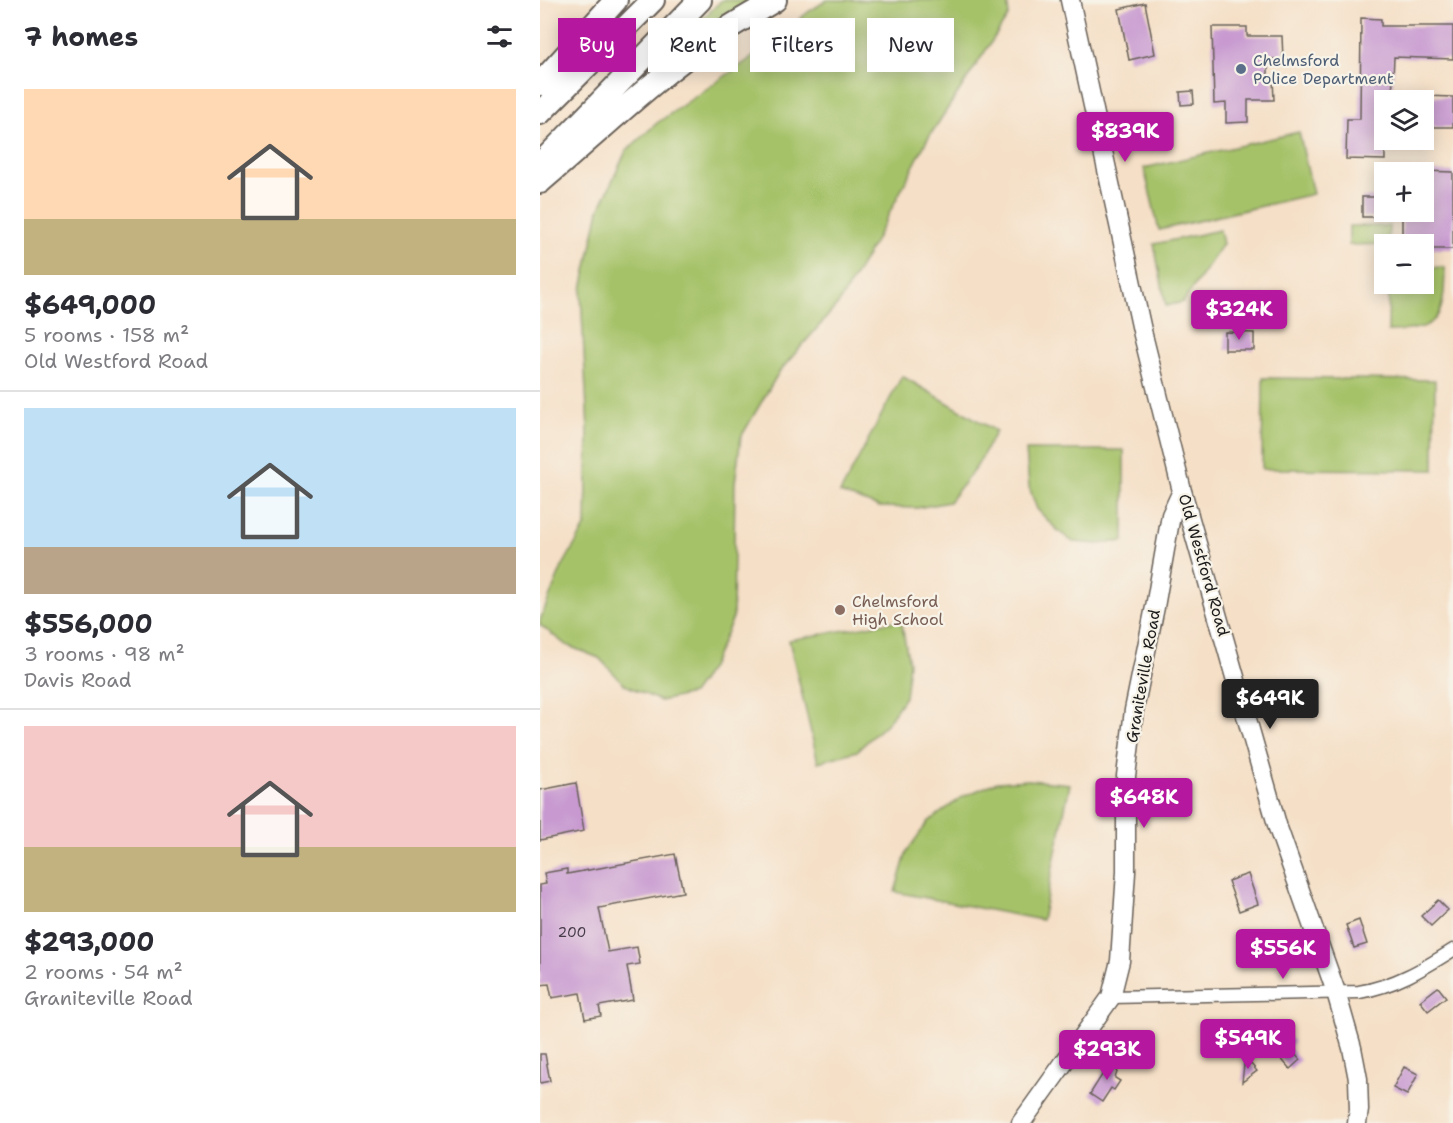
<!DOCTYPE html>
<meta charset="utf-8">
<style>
:root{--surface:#fff;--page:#f7f7f7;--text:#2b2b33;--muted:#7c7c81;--line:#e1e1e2;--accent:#b5179e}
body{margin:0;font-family:"Shantell Sans",sans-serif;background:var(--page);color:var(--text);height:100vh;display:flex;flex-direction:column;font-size:22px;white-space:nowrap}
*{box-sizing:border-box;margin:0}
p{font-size:20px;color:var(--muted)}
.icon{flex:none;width:33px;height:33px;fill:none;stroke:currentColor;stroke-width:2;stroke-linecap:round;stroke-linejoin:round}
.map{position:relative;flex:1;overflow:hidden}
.sheet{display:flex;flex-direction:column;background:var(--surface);width:540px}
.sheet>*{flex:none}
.banner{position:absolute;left:18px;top:18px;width:570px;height:54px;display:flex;gap:12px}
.buttons{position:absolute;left:834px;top:90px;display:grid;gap:12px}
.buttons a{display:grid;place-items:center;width:60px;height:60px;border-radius:0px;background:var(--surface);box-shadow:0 3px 15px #0003;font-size:30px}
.price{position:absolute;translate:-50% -51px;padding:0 14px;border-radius:6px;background:var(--accent);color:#fff;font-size:20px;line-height:39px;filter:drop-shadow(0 2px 3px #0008)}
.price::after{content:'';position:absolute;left:50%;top:36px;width:18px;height:14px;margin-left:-9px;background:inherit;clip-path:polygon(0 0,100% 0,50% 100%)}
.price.on{background:#222;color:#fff}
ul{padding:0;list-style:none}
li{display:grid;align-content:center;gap:12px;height:318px;padding:0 24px}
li+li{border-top:2px solid var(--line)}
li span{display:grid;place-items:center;height:186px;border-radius:0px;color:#555}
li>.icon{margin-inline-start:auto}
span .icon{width:108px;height:108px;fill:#fffc;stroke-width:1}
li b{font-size:26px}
h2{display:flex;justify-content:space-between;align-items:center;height:72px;padding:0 24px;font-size:26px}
.pill{padding:0 21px;border-radius:0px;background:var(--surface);box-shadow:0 3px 15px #0003;font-size:21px;line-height:54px}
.pill.on{background:var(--accent);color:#fff}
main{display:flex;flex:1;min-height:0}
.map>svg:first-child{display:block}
</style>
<main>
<section class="sheet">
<h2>7 homes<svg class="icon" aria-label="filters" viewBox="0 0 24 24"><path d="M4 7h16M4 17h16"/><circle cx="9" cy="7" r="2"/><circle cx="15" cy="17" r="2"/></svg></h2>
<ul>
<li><span style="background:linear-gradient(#ffd9b3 70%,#c2b280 0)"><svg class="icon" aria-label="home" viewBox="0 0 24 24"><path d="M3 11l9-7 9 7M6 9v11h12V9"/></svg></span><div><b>$649,000</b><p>5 rooms · 158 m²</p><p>Old Westford Road</p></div></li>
<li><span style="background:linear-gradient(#bfe0f5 75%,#b9a48a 0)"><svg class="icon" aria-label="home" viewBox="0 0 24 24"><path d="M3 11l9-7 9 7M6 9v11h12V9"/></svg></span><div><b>$556,000</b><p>3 rooms · 98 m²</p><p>Davis Road</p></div></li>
<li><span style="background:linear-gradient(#f6c9c9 65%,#c2b280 0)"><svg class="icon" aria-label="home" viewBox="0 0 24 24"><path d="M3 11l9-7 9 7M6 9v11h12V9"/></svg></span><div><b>$293,000</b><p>2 rooms · 54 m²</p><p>Graniteville Road</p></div></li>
</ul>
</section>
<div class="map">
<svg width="913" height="1123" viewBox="0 0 913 1123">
<rect width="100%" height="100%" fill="#f7f3e8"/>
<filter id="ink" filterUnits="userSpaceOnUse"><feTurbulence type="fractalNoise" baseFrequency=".0167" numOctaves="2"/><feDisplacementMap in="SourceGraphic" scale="12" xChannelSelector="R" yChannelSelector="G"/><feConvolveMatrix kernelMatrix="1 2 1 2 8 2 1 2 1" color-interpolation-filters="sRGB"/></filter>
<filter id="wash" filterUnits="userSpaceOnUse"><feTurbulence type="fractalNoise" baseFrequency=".008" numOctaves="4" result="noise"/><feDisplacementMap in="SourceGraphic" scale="24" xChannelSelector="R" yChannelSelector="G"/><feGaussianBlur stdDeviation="1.35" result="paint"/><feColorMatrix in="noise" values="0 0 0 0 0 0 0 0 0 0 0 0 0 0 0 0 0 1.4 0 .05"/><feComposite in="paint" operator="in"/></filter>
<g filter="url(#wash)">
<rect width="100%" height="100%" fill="#f5dfc6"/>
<path fill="#a6c269" stroke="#616f42" stroke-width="1.5" d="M182,0H214L120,68L117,63Z
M287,0H467L469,15L387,140L334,243L299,303L239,372L201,437L195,483L193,618L170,669L152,694L120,701L85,685L59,658L26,645L0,625V620L22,567L46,525L48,430L41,294L59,210L86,151L117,123L217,54L268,12Z
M759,132L773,194L619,230L604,168Z
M809,226H849L848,244L809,245Z
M680,230L683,244L643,302L626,306L614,244Z
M905,267C904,316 902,331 848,331L849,284H884V268Z
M362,376L456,431L437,466L409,502L377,508L339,507L300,493Z
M723,378L895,380L894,470L722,469Z
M486,450H584V541L558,544L533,542L517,530L497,509L489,487Z
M361,620L369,663L365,697L348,722L317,751L278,762L249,640Z
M489,780L530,784L502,920L355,892L367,851L388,822L422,797L457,782Z"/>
<g id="blocks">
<path fill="#c799d0" d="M605,3L615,54L589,60L579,9Z
M821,18L841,19V26H913V59L854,57L852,100H844L845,160L806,159L807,119H820Z
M672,27H707V36H742L743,59H728V79H733L734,100H708V122L686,123V103L674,104Z
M653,91L654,104L641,105L640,92Z
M884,96L913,97V127H884Z
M884,171L913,172V249H884V244H862V212H884Z
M822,197H844V217H822Z
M685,332L714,333V350H685Z
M36,783L44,831L0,840V790Z
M135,854L143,892L59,908L68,952L97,947L100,964L87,966L93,1000L59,1006L61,1016L45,1019L40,993L12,998L9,984L0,985V885L6,884L4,873L27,869V874Z
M708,874L718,904L699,911L688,881Z
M898,900L908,910L891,926L881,916Z
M819,920L827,944L814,948L806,925Z
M898,987L906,997L888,1011L880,1001Z
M742,1029L754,1042L749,1047L760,1060L750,1069L738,1055L740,1053L729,1041Z
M0,1054H5L10,1081L0,1083Z
M705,1057L717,1071L702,1082Z
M568,1060L580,1064L575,1078L580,1081L574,1090L571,1088L562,1102L550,1094L564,1072Z
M864,1067L878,1074L867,1095L853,1088Z"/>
</g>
</g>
<g filter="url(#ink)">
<use href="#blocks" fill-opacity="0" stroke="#686058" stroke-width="1.5"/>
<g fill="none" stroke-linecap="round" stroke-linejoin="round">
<g stroke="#686058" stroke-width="15">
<path id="minor" d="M571,997L819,992C855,986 883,969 913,950"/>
</g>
<g stroke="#686058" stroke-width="21">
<path id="secondary" d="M530,0L603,335L642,491L738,828L796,992L812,1048L818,1079L819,1110L817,1123
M481,1123L571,997L580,961L586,872V776L594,710L615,607L631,515L642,491"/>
</g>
<g stroke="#686058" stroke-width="26">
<path id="motorway" d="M0,84L76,0
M0,113L113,0
M5,159L160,0
M0,182C58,133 113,79 176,36C195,23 216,12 235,0"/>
</g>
<use href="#minor" stroke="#fff" stroke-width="12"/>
<use href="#secondary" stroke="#fff" stroke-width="18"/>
<use href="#motorway" stroke="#fff" stroke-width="22"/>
</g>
</g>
<circle fill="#5c6f8a" stroke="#f7f3e8" stroke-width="2" cx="701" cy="69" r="6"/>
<circle fill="#8d6e63" stroke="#f7f3e8" stroke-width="2" cx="300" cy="610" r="6"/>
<g text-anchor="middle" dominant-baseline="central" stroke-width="4.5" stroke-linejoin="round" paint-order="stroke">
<g font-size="14" fill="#473b49">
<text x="32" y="932">200</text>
</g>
<g font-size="16" fill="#4e5e75" stroke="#f7f3e8" text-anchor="start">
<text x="713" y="60">Chelmsford<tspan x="713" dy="18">Police Department</tspan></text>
</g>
<g font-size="16" fill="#1c1c1c" stroke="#f7f3e8">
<text transform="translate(664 565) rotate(74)">Old Westford Road</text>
<text transform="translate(603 676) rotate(-80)">Graniteville Road</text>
</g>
<g font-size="16" fill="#785e54" stroke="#f7f3e8" text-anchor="start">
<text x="312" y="601">Chelmsford<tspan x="312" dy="18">High School</tspan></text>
</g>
</g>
</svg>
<div class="buttons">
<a><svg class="icon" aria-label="layers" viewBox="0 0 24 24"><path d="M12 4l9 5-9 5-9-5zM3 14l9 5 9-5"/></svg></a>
<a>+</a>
<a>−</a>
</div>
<b class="price" style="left:585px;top:163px">$839K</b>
<b class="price" style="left:699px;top:341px">$324K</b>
<b class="price on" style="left:730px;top:730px">$649K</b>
<b class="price" style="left:604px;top:829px">$648K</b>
<b class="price" style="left:743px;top:980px">$556K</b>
<b class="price" style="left:708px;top:1070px">$549K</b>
<b class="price" style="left:567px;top:1081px">$293K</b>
<div class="banner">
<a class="pill on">Buy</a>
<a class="pill">Rent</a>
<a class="pill">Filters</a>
<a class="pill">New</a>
</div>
</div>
</main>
